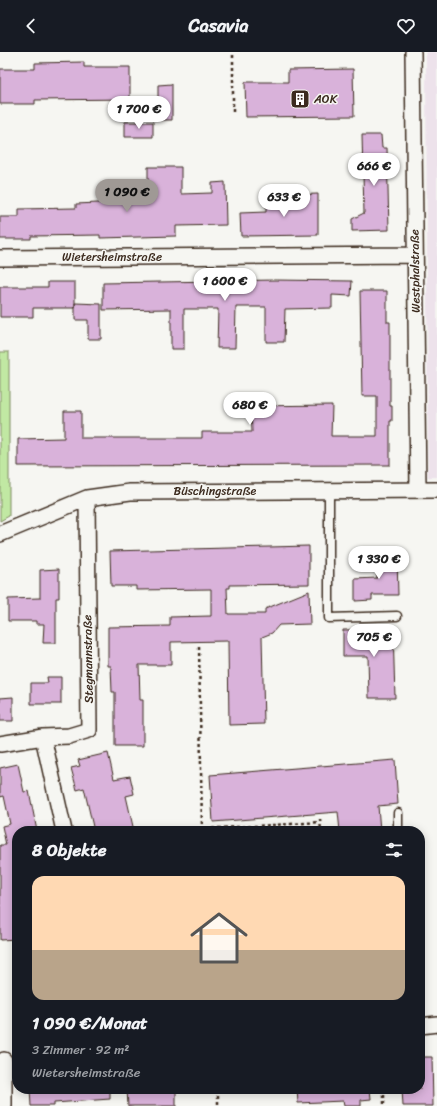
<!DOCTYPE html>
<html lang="de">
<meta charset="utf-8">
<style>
:root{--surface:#171b24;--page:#242831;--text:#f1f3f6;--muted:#9ea1a6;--accent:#9f9995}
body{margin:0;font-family:Sriracha,sans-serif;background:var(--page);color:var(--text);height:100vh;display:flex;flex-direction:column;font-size:15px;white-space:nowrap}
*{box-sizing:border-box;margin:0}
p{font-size:13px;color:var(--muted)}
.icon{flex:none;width:22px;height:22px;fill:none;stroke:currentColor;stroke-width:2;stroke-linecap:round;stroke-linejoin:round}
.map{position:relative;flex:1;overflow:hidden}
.panel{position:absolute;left:12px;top:774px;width:413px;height:268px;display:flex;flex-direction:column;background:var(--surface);border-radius:16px;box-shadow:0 2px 10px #0003}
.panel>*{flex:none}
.price{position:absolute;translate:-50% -34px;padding:0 9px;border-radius:14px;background:#fff;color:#222;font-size:13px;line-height:26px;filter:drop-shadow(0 1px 2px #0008)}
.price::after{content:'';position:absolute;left:50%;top:24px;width:12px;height:9px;margin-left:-6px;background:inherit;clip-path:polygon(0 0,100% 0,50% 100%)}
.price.selected{background:var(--accent);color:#111}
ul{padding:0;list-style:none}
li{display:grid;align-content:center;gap:8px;height:212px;padding:0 20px}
li span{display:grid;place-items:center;height:124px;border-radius:12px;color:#555}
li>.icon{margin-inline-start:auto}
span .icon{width:72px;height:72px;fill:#fffc;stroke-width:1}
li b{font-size:17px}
h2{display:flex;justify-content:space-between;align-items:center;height:48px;padding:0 20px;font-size:17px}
header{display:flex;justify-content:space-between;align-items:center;height:52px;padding:0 20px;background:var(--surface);font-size:18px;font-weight:800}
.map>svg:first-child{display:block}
</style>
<header><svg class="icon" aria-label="back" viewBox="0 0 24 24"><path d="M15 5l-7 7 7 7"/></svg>Casavia<svg class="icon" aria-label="heart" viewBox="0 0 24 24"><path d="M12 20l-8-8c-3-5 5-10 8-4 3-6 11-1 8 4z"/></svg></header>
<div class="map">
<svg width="437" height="1054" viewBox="0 0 437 1054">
<rect width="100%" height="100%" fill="#f6f6f2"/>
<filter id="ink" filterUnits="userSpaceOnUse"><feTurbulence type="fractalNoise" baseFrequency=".025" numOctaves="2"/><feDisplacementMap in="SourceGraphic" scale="8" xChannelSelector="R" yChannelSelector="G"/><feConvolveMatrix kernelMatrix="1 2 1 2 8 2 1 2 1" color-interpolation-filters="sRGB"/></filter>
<g filter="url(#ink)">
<path fill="#ede2eb" d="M426,0H437V425H428Z"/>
<path fill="#c1e8a3" stroke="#7e8960" d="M0,300H9V464L0,469Z"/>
<path fill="#d9b2da" stroke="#3b2a1e" d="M84,10V15H130V47L35,48V52H0V17H35V11Z
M353,17L354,64L246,65L245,30H288V18Z
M172,32V68H158V33Z
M125,70H153V85H125Z
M362,83H381L382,96H387L389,178L352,179V167L364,161Z
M148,115H181V142L212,141V131L225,130L226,173L176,174V184L100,186V183L31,184V187H0V165H19V157L76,156V152L120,150V137L148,138Z
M318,142V183L241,184L240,161L266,160V150L289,149V143Z
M275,228L352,229L351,244L332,243V256L285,257L284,290H266V255H236L235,296H217L218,257H184V297H171V257L103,258V231Z
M48,230H75V256H33V265H0V235H48Z
M360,239H387V270H390V354H392V369H390V413L18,414V387L64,386V359H81V386H202V380H252L251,354L332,353L331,384H377V344H362Z
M75,251L101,252V287H88V268H75Z
M309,494V532L230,533V536H227L228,562H265V557L309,539L310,572L279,573L272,581L262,585L264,672L229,673L228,589L171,590V613H139L140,648H143V694H115V640H112L111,614H108V575L170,574V565L211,564V537L136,538V534H111L110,499Z
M376,504H397L398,543H372V548L355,549V527L377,526Z
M59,517V546H56V591H43L44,572H36V569H8V547L40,546V518Z
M393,577L395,646H369L368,604H343V578Z
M47,625H61V652H31V631H48Z
M13,645V669H0V646Z
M108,701L114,727L130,724L134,742L126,744L134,779H94L84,736L77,738L71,716L80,714L78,708Z
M395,708L398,752L378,754L380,779H340L338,760L213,770L210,723Z
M18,712L24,740L29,739L37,779H17V887L0,888V793H6L2,774L10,772L4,744L0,745V716Z
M420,1005H432L433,1054H403L402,1037H420Z
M30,1037H110V1047L54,1051V1054H31Z
M127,1037H176V1054H128Z
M297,1037H370L371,1047L361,1048V1054H344L343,1049L298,1051Z"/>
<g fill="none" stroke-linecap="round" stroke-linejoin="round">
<g stroke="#3b2a1e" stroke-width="11">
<path id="lane" d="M329,438V566L397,564
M398,761V779"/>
</g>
<g stroke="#3b2a1e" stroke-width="18">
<path id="street" d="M413,0L418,438
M0,206L415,203
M0,482L87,446L130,440L437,438
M43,685L64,779
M0,692L43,685L69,684L89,678L87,446
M420,974L437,972
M4,1008V1054"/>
</g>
<path stroke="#3b2a1e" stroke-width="2.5" stroke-dasharray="3 3" stroke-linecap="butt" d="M233,60V0
M199,595L202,777L291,772
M320,767L321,779
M291,779V772L320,770
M218,1037V1054
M384,1037V1054"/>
<use href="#lane" stroke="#f6f6f2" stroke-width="8"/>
<use href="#street" stroke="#f6f6f2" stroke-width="15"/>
</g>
</g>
<defs>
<g id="building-square" transform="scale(1)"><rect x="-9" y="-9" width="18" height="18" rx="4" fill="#3b2a1e" stroke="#f6f6f2"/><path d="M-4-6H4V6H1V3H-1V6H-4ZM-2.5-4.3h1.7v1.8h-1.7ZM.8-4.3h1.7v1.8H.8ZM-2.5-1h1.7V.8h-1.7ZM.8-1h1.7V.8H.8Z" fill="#fff"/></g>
</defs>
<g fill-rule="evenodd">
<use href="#building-square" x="300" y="47"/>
</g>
<g text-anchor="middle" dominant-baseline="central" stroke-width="3" stroke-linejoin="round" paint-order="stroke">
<g font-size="12" fill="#3b2a1e" stroke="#f6f6f2" text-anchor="start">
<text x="314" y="47">AOK</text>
</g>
<g font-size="12" fill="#3b2a1e" stroke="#f6f6f2">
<text x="112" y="205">Wietersheimstraße</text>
<text transform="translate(415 219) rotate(-91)">Westphalstraße</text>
<text x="215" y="439">Büschingstraße</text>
<text transform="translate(88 607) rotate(-91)">Stegmannstraße</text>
</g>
</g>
</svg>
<b class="price" style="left:139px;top:78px">1 700 €</b>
<b class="price" style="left:374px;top:135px">666 €</b>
<b class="price selected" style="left:127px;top:161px">1 090 €</b>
<b class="price" style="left:284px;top:166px">633 €</b>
<b class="price" style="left:225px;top:250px">1 600 €</b>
<b class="price" style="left:250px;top:374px">680 €</b>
<b class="price" style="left:379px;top:528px">1 330 €</b>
<b class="price" style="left:374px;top:606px">705 €</b>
<section class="panel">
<h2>8 Objekte<svg class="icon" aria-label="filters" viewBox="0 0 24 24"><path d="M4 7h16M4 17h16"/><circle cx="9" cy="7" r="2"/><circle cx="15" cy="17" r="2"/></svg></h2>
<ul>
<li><span style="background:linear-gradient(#ffd9b3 60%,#b9a48a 0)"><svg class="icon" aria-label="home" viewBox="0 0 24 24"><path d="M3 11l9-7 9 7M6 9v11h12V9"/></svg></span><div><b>1 090 €/Monat</b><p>3 Zimmer · 92 m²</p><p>Wietersheimstraße</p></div></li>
</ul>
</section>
</div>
